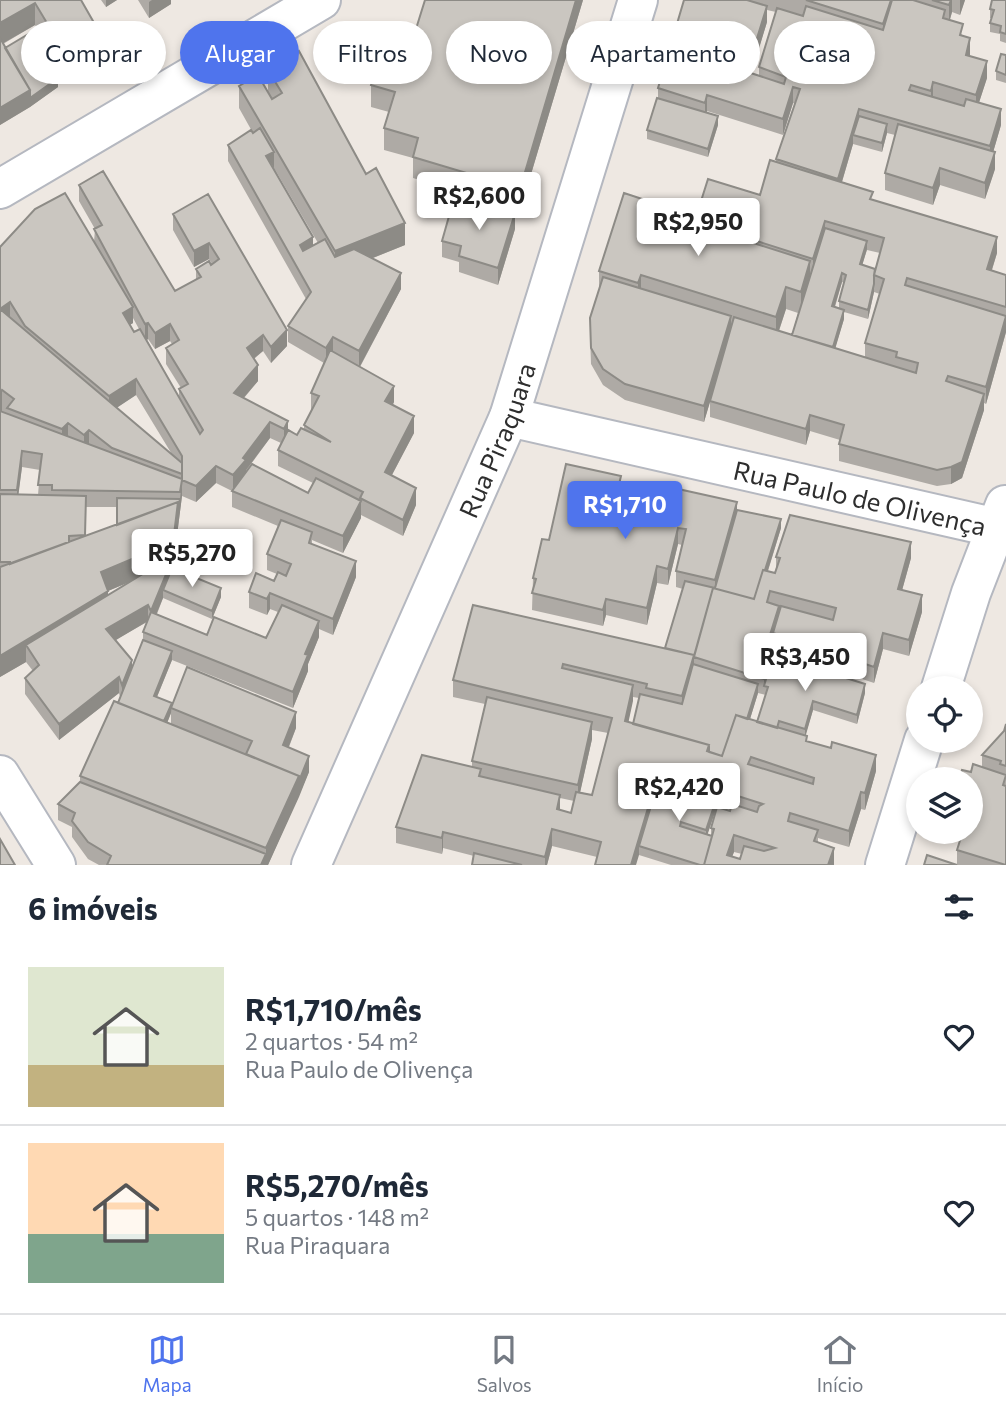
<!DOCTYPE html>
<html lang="pt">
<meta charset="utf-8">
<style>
:root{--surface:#fff;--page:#f6f6f7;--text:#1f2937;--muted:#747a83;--line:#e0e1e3;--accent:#4f74ed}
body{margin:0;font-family:Commissioner,sans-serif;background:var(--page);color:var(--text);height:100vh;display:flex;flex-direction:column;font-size:26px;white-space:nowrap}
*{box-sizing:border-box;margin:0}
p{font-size:23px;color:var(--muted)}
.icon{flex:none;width:38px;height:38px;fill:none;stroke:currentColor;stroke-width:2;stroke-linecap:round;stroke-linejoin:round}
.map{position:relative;height:865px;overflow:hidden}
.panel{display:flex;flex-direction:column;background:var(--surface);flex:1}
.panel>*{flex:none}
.banner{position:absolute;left:21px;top:21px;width:964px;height:63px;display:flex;gap:14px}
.fabs{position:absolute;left:906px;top:676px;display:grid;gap:14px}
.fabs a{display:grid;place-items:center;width:77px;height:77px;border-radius:50%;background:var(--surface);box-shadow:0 4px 10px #0003;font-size:35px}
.price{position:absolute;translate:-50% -60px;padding:0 16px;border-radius:7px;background:#fff;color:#222;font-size:23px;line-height:46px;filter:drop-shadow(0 2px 4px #0008)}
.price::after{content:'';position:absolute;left:50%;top:42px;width:21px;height:16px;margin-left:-10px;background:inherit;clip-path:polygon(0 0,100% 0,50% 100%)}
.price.active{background:var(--accent);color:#fff}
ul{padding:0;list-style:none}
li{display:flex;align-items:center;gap:21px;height:175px;padding:0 28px}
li+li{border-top:2px solid var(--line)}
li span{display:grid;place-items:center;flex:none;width:196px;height:140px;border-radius:0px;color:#555}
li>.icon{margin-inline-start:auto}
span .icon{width:84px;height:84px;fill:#fffc;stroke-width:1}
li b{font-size:30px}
h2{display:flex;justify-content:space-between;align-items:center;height:84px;padding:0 28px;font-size:30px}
.pill{padding:0 24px;border-radius:32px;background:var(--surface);box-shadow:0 4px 10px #0003;font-size:24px;line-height:63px}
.pill.active{background:var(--accent);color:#fff}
.tab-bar{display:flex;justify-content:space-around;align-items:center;height:98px;border-top:2px solid var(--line);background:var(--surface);font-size:19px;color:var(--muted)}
.tab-bar a{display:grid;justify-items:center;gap:4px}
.tab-bar .active{color:var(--accent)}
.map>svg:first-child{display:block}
</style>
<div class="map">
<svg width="1006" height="865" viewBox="0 0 1006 865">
<rect width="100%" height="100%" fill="#eee8e2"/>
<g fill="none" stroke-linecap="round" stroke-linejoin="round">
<g stroke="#b5b8c0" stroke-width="42">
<g id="minor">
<path d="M0,189L321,0"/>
<path id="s1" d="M509,417L1006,530"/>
<path d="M941,688L971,593L1005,505"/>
<path d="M0,775L56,865"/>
<path id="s2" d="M311,865L509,417L638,0"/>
<path d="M885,865L924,740"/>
</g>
</g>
<use href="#minor" stroke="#fff" stroke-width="38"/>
</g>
<path fill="#aeaaa5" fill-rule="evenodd" d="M0,0H81L101,57L68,80L35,25L3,44L5,48L58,87L30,107L0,125Z
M101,0H117L106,7Z
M138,0H171V4L149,18Z
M583,0L520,211L413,178V158L384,150V128L389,112L371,107V85L411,45Z
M684,0H965L960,15L952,12L950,20L963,36L970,56L987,78L979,102L1001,125L993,152L995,169L985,199L940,185L933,205L885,190V173L895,135L887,133L882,152L853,144L842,182L873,200L997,253L992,270L1006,275V332L986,404L984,403V410L962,478L951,484L937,486L839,461V444L840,440L810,431L806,445L710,417V401L704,422L625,400L603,385L591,364L590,334V318L599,289V271L696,217L760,195L776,162V159L795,104L793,103L783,135L707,111L706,113L718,125L708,157L647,139V130L658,98V88ZM767,10L776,12L759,67V76L751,73L767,22ZM867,250L880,253L875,269L862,265ZM842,282L844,283L839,301V308L835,307ZM874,292L880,294L865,343V357L835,348L844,319V312L868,319ZM786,309L798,313L792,335L779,331Z
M1006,0V43L1000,41V34L990,32V23L991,18H990V9Z
M1006,55V83L996,80V71Z
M268,70L405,245L373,258L401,289L360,367L394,402L393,405L414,433L392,475L416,505L403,536L361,515V518L343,553L312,540V544L356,577L333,635L319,629V637L308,664V671L293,708L172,660L157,697L172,706L296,728L289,747L309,772L268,865H99L88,859L72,837V827L58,820V804L80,782V776L118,703L120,697L119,693L59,740L25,694V678L33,671L26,662L0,677V247L94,242L95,229L79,201V185L175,291L196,280V269L212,264L209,259L194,267L173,230V214L208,194L287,346L271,363L263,351L254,359L258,381L244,398L297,435L304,429V425L312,409H311V393L324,363L288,342V326L306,299L228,161V145L253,133L239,108V86L268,92ZM274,168L318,243L313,245ZM133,318L139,329L134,332L130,325L133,323ZM148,339L155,349L170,341L172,344L166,348V364L181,388L179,389V397L147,340ZM136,395L173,456L116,408ZM270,438L281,443L278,450V466L313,483L308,493L246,471ZM22,467L40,470L38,495H18ZM216,483L232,491V507L278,526L267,554V570L277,574L274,581L249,592V608L267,615L270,609L278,612L266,638L207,635L157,614L163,598L212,619L221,597L174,568V559L182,496L196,502ZM86,507H117V525L86,536ZM129,582L108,595V591ZM147,622L143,632V640L132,666L115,640ZM171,713V724L167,723Z
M515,229L498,285L459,272V262L442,257V241Z
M621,492L619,502L654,511L737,510L781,528L768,571L775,573L776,568V557L911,558L902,590L922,612L909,656L883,649L874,683L773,649V641L770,653L772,661L865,693L857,724L813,710L805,736L807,741L876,771L865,810L861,809L849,847L818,838V842L834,865H671L639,855L597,857L552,846L547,865H472L474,856L443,848L442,854L396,843V827L472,767V761L485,704L453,697V680L665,648L683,589L676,587V571L682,545L678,544L668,585L657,583L647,625L606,615L603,626L532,610L533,578L549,540ZM758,693L766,695L757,722L750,719ZM633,697L639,698L633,724L628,722ZM592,730L608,733L592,795L580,792L592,739ZM560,798L574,801L571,813L560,810ZM717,806L731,810L711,828V836L707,835ZM734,852L742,854L740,859L732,856Z
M1006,724V865H924H957V850L971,831V772L982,767V755L1004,731Z"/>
<path fill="#8d8b86" d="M106,0H117L106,7Z
M152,0H171V4L149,18V2Z
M576,0H583L520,211V189Z
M891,0H898L883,46V24Z
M951,0H952V12L949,22V5Z
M960,0H965L960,15Z
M35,3V25L0,45V23Z
M767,6V22L750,78V61Z
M101,35V57L68,80V58Z
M970,38V55L966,71V55Z
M987,61V78L976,112V95Z
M58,78V87L30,107L0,125V108L30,90Z
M933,82V99L931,107V91Z
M793,87V103L783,135V119Z
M707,95V111L705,119V103Z
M859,109V125L853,135V144L838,195V179Z
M1001,109V125L990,163V146Z
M718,116V125L708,157V149Z
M887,124V133L882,152V143Z
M274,152V168L266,156Z
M995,152V169L985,199V183Z
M940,168V185L933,205V188Z
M515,213V229L498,285V268Z
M825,221V237L813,275V259Z
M405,223V245L335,273V251Z
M313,237V253L300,261V245Z
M997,237V253L987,285V269Z
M867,241V249L860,273V264Z
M209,243V259L194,267V251Z
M810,261V283L801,313V292Z
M401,273V289L359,368V351Z
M842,273V282L832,315V306Z
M641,275V297L638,305V283Z
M874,284V292L868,319V310Z
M786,287V309L776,339V317Z
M10,302V318L0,309Z
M133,307V323L123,329V313Z
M844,310V319L831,363V354Z
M731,316V333L704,422V406Z
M1006,316V332L986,404V387Z
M148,323V339L145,341V324Z
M170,324V341L155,349V333Z
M287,330V346L271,363V347Z
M263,335V351L247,364V348Z
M333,337V353L326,364V348Z
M258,365V381L234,409V393Z
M136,379V395L109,413V396Z
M394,386V402L385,417V401Z
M2,390V412L0,414V393Z
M984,394V410L962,478L951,484V467Z
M810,415V431L806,445V429Z
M414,416V433L385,488V472Z
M288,421V437L284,445V429Z
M270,422V438L246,470V477L233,491V475L243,458Z
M68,423V445L62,451V429Z
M89,430V452L84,456V435Z
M22,451V467L17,506V490Z
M216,466V483L196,502V486Z
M621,476V492L615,518V501Z
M182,480V496L174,559V572L163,590V598L151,627V611L146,590V568L172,551L117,547L180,499Z
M416,488V505L403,536V520Z
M361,501V518L343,553V536Z
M737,502V519L715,597V580Z
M781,519V528L754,615V606Z
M678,528V544L668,585V569Z
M911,542V558L898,605V589Z
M139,556V578L108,591V612L26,645V662L0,677V656L101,572Z
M356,561V577L333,635V619Z
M657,566V583L647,625V608Z
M221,588V597L212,619V611Z
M270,593V609L267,615V599Z
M922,595V612L909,656V640Z
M606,599V615L603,626V610Z
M148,605V621L106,646V629Z
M779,606V622L773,633V641L765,668V651Z
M319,621V637L308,664V671L293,708V692L305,654Z
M883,633V649L874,683V667Z
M172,651V660L154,704V696Z
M772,654V670L764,686V695V679Z
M694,655V672L682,712V696Z
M132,660V676L122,701V685Z
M119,677V693L59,740V724Z
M758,684V693L746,732V723Z
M865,684V693L857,724V715Z
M633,685V701L625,738V721Z
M813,701V710L805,738V729Z
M172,703L171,713L160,741V732Z
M296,712V728L283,761V745Z
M592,722V739L578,802V785Z
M876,755V771L865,810V793Z
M309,756V772L299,797L268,865H261L266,854V848L299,776Z
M659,771V788L639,846V855L636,865H631Z
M861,792V809L849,847V831Z
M560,795V811L557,809Z
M717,797V806L706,839V830Z
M552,829V846L547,865H545V857Z
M443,832V848L442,854V838Z
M734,835V852L729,865L727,855Z
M834,848V865H828Z"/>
<path fill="#cac6c0" stroke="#8d8b86" stroke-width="2" fill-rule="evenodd" d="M0,0H81L101,35L68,58L35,3L0,23Z
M425,0H576L520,189L413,157L418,138L384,128L395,92L371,85L386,37L411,45Z
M684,0H747L767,6L750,61L708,48L705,58L784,84L786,77L759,67L777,8L803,16L806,6L883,30L892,0H913L945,10L943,18L963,24L960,35L970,38L966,55L987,61L976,95L933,82L931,91L911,85L909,90L964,106L966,99L1001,109L990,146L859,109L838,179L776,159L800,89L793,87L783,119L707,95L705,103L658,88Z
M806,0H891L883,24Z
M932,0H951L949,5Z
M992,0H1006V34L1000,32L1001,26L990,23L994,10L990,9Z
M30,33L58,78L30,98V90L5,48Z
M0,38L30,90L0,108Z
M299,51L366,174L376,168L405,223L335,251L239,86L258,75L272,99L282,93L268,70Z
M1001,54L1006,55V75L996,71Z
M657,98L718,116L708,149L647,130Z
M859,116L887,124L882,143L853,135Z
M898,124L995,152L985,183L940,168L933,188L885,173Z
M260,128L274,152L266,156L313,237L300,245L303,251L325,239L335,257L354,249L401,273L359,351L333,337L326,348L288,326L311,292L228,145L251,130L253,133Z
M770,160L873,192L870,199L997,237L987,269L1006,275V307L907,278L905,285L1006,316L986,387L948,376L946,381L984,394L962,462L951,467L937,470L839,444L844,425L810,415L806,429L710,401L734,317L916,373L918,363L896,357L897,352L865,343L884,279L874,275L884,238L825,221L813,259L700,223V218L696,217L708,179L760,195Z
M103,171L175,291L201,277L196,269L209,261L211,265L219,259L209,243L194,251L173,214L208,194L287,330L271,347L263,335L247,348L258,365L234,393L288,421L284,429L270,422L243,458L246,460L233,475L216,466L196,486L182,480L180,492L52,490V485H38L42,454L22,451L17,490H0V411L182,479V456L136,379L109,396L25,326L10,302L0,309V247L35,209L65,193L133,307L123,313L134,332L140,329L200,434L203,430L179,389L188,384L166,348L179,340L170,324L155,333L148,323L145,324L94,229L102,225L79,185Z
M624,193L700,218L697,225L810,261L801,292L786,287L776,317L641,275L638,283L599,271Z
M453,202L475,209L477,202L515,213L498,268L459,256L461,246L442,241Z
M825,228L867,241L860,264L875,269L874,275V284L868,310L839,301L846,275L842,273L832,306L844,310L833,347L792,335Z
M603,277L731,316L704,406L625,384L603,369L591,348L590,318Z
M0,309L182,463V474L112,448L89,430L84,435L68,423L62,429L7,408L14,399L2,390L0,393Z
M330,350L394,386L385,401L414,416L385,472L416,488L403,520L360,498L363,492L278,450L288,430L297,435L301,428L331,442L304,425L319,396L311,393Z
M252,464L308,493L316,478L361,501L343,536L232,491Z
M566,464L621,476L615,501L654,511L660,485L737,502L715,580L676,571L686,529L678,528L668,569L657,566L647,608L606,599L603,610L532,593L536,579L533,578L542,539L549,540Z
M0,494L86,496L85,535L69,536V542L10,564V562H0Z
M117,498L180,499L178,515V502L117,525Z
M178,502L172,551L146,568L139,556L101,572L108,591L0,656V567Z
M737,510L781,519L765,570H763L754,599L713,588L694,656V655L665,648L685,581L715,588Z
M790,515L911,542L898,589L922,595L909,640L883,633L874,667L773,633L781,606L833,620L836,608L770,591L767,602L779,606L765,651L772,654L764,679L694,657L713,588L754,599L763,570L775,573L780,558L776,557Z
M281,520L312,532L309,543L356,561L333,619L270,593L267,599L249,592L256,573L274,581L278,572L286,576L291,564L267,554Z
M174,555L151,611L148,605L106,629L132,660L122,685L119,677L59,724L25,678L39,665L26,645Z
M172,568L221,588L212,611L163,590Z
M282,605L319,621L305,654L308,655L293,692L143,632L151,612L207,635L214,617L266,638Z
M473,605L694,655L682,696L646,688L647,684L563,664L562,668L633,685L625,721L709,745L707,751L722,756L736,715L807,736L806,741L831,748L832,742L876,755L865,793L861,792L849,831L790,813L788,821L818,830L814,841L834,848L828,865H704L714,829L711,828L717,807L730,811L732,804L757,812L759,806L763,804L659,771L631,865H595L601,842L552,829L545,857L443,832L442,838L396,827L422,755L481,769L479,776L560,795L557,809L571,813L576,792L592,795L612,718L453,680ZM751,757L814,778L813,784L748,764ZM734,835L775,848L764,851L744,846L740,859L727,855Z
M143,640L172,651L154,696L172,703L164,721L118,703Z
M773,655L865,684L857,715L813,701L805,729L779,721L777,728L757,722L768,687L764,686Z
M693,664L758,684L747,719L736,715L722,756L709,752V745L633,724L640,694L682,704Z
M187,667L296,712L283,745L309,756L299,781V776L246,754L252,741L171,708Z
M487,697L592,722L578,785L472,761Z
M114,701L299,776L266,848L80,776Z
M1006,724V766L1000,764L1001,761L982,755L1004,731Z
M973,764L1006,775L1003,785L1006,786V865L957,850L963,831H971V779H959L962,770L971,772Z
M659,779L717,797L706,830L681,822L680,826L712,836L704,865H700L639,846Z
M80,782L266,854L261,865H107L111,856L88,842L72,821L75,813L58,804Z
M0,839L15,865H0Z
M474,853L522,865H472Z
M927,855L957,865H924Z"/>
<g text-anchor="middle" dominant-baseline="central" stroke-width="5" stroke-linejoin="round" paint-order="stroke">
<g font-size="26" fill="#2e2e2e" stroke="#fff">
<text stroke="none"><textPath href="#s2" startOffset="464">Rua Piraquara</textPath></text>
<text stroke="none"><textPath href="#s1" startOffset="360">Rua Paulo de Olivença</textPath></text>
</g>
</g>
</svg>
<div class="fabs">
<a><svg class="icon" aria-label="locate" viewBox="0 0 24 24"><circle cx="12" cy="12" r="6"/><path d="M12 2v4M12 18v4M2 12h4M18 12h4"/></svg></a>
<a><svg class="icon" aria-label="layers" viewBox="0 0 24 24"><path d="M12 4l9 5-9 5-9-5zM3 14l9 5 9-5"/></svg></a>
</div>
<b class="price" style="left:479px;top:232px">R$2,600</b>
<b class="price" style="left:698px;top:258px">R$2,950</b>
<b class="price active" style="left:625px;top:541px">R$1,710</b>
<b class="price" style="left:192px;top:589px">R$5,270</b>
<b class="price" style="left:805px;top:693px">R$3,450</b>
<b class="price" style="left:679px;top:823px">R$2,420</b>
<div class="banner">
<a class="pill">Comprar</a>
<a class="pill active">Alugar</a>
<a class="pill">Filtros</a>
<a class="pill">Novo</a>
<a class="pill">Apartamento</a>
<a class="pill">Casa</a>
</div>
</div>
<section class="panel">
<h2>6 imóveis<svg class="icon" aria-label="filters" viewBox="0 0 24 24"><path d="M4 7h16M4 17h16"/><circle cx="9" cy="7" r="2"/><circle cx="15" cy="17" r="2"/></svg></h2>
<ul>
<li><span style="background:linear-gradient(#dfe7d0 70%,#c2b280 0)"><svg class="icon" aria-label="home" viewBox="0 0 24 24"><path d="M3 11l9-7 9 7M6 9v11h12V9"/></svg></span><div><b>R$1,710/mês</b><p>2 quartos · 54 m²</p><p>Rua Paulo de Olivença</p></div><svg class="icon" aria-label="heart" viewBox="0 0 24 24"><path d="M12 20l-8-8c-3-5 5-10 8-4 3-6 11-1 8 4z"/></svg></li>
<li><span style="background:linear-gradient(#ffd9b3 65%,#7fa58c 0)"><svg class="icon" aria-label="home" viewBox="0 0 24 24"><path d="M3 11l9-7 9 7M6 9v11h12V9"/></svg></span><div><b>R$5,270/mês</b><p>5 quartos · 148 m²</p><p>Rua Piraquara</p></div><svg class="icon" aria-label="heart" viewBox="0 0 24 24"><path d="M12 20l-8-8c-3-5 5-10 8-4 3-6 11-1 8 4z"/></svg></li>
</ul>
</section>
<nav class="tab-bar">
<a class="active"><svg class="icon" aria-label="map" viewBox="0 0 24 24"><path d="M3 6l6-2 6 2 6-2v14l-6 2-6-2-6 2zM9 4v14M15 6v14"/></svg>Mapa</a>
<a><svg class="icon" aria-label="saved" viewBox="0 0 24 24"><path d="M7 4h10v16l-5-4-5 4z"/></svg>Salvos</a>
<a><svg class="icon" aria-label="home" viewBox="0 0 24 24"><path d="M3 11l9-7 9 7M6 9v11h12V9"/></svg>Início</a>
</nav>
